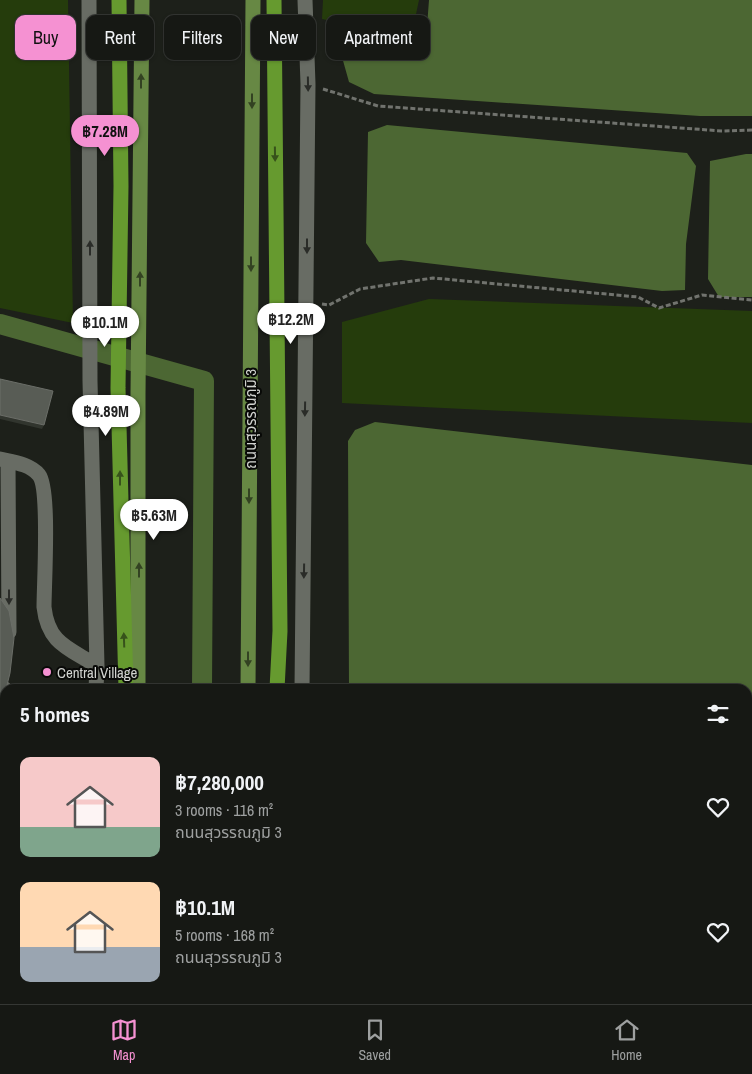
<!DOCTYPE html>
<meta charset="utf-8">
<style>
:root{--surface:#161814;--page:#1f211d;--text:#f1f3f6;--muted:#9ea0a0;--line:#353734;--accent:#f591d2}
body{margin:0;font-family:"Archivo Narrow","Noto Sans Thai",sans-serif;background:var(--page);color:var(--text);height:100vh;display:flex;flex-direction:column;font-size:19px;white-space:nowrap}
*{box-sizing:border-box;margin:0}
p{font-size:16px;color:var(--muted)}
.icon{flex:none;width:28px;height:28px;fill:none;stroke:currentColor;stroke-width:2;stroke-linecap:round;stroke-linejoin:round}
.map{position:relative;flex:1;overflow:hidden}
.drawer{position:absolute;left:0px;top:684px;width:752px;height:321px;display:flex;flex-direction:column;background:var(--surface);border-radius:15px 15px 0 0;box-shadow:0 1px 4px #0004,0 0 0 1px var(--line)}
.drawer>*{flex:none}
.hud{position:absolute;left:15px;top:15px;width:500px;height:45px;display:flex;gap:10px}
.price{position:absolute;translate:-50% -42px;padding:0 11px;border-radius:18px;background:#fff;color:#222;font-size:16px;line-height:32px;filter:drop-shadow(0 1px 2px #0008)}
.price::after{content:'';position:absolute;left:50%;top:30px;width:15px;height:11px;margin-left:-8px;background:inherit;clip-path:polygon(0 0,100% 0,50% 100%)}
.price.on{background:var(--accent);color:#111}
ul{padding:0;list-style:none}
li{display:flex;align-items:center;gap:15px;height:125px;padding:0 20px}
li span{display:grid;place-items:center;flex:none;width:140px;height:100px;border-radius:10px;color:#555}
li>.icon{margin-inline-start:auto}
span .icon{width:60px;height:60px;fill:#fffc;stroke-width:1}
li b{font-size:21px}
h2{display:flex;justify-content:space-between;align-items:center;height:60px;padding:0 20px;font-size:21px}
.tag{padding:0 18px;border-radius:10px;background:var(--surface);box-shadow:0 1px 4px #0004,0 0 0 1px var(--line);font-size:18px;line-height:45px}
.tag.on{background:var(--accent);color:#111}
.tab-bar{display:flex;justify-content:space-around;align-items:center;height:70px;border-top:1px solid var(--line);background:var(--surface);font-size:14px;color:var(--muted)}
.tab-bar a{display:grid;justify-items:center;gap:2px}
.tab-bar .on{color:var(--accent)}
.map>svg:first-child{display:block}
</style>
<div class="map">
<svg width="752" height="1004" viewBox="0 0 752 1004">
<rect width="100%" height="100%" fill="#1d201a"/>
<path fill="#253c0c" d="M0,0H68L73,323L0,308Z
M323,0H419L411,38L322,19Z
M429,299L752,311V423L342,403V322Z
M748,933H752V1004H323V1000H748Z"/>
<path fill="#4c6733" d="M429,0H752V116H700L374,94L349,82L342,57L349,39L425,53Z
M387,125L687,153L696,166L686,244L685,290L662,291L401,260L379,262L366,243L368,132Z
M746,154H752V297H719L708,279L710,161Z
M375,422L752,465V694L748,779V689H349L348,441L355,430Z"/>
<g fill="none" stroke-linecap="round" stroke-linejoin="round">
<path stroke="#4c6733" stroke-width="20" d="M0,324L204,381L202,689
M748,919L752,920"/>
<path stroke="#71736e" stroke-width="3" stroke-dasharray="5 2.5" stroke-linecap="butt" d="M323,89L378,106L722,131L752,130
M322,304L329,305L360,289L433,278L638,297L659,308L702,295L752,300"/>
<path stroke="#686c64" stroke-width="15" d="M89,0L90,381L97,666L96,689
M0,459C13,462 30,464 39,475C50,489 44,585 44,607C48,644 69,648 97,666
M8,461L9,632
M302,689L308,84L305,0
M0,724L5,689
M748,908H752
M85,1004V1000
M298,1004V1000"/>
<path stroke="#678844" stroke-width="15" d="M138,689V394L142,0
M248,689L253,0
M135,1004V1000
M247,1004V1000"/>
<path stroke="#669a2f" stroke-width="15" d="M119,0L121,186L118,388L126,689
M274,0L280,631L277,689
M261,1004V1000"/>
</g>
<path fill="#31352e" d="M0,415L44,425L42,429L0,419Z"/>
<path fill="#585c55" stroke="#6b6e68" d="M0,379L53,391L44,425L0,415Z
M0,598L9,611L14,638L10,673L6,689H5V694L1,711H0Z
M0,718L5,719V736L0,761Z"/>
<defs><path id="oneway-solid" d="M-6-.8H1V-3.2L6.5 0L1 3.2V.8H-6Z" transform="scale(1.25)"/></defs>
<g fill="#334222">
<use href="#oneway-solid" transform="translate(141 81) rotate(-90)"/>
<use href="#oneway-solid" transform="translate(252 101) rotate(90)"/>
<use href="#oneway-solid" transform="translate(251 264) rotate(90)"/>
<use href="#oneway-solid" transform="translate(140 279) rotate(-90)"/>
<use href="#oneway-solid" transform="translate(249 496) rotate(90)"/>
<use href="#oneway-solid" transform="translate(139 570) rotate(-90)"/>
<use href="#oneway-solid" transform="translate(248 659) rotate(90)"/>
</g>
<g fill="#2a2c28">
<use href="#oneway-solid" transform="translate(308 84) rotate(89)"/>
<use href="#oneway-solid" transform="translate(307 246) rotate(90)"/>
<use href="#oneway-solid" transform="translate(90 248) rotate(-90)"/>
<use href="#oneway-solid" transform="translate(305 409) rotate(91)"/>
<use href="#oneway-solid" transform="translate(304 571) rotate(91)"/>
<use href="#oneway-solid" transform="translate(9 597) rotate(90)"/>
</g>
<g fill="#37521b">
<use href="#oneway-solid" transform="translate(275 154) rotate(89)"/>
<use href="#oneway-solid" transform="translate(120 478) rotate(-90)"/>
<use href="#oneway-solid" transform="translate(124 640) rotate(-92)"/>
</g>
<circle fill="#f591d2" stroke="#080907" stroke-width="2" cx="47" cy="672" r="5"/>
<g text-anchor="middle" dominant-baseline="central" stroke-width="4" stroke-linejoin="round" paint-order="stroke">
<g font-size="15" fill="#d2d4d0" stroke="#080907">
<text transform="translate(250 419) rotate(-90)">ถนนสุวรรณภูมิ 3</text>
</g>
<g font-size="15" fill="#d2d4d0" stroke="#080907" text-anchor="start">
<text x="57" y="672">Central Village</text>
</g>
</g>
</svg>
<b class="price on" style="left:105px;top:157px">฿7.28M</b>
<b class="price" style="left:291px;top:345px">฿12.2M</b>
<b class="price" style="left:105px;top:348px">฿10.1M</b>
<b class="price" style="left:106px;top:437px">฿4.89M</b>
<b class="price" style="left:154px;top:541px">฿5.63M</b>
<div class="hud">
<a class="tag on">Buy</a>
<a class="tag">Rent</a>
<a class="tag">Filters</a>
<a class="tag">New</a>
<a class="tag">Apartment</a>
</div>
<section class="drawer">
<h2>5 homes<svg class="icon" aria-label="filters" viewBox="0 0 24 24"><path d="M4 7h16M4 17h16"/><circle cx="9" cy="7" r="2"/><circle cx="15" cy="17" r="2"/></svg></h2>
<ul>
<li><span style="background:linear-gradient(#f6c9c9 70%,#7fa58c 0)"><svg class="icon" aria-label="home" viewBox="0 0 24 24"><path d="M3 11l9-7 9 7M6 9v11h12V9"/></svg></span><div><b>฿7,280,000</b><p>3 rooms · 116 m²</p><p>ถนนสุวรรณภูมิ 3</p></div><svg class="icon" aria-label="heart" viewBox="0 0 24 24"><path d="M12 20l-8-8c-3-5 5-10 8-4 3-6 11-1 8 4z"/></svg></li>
<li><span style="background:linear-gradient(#ffd9b3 65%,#9aa5b1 0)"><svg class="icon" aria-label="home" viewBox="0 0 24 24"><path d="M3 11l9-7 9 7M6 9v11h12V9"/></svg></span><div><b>฿10.1M</b><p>5 rooms · 168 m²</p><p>ถนนสุวรรณภูมิ 3</p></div><svg class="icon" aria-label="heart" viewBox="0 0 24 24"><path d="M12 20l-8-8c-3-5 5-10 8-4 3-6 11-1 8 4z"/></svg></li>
</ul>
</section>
</div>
<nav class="tab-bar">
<a class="on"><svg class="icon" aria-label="map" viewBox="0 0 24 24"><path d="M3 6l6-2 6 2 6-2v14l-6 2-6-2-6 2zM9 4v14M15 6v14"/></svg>Map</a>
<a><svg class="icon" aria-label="saved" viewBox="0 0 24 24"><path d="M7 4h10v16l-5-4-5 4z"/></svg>Saved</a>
<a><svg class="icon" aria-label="home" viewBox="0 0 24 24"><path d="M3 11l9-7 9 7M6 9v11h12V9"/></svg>Home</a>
</nav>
